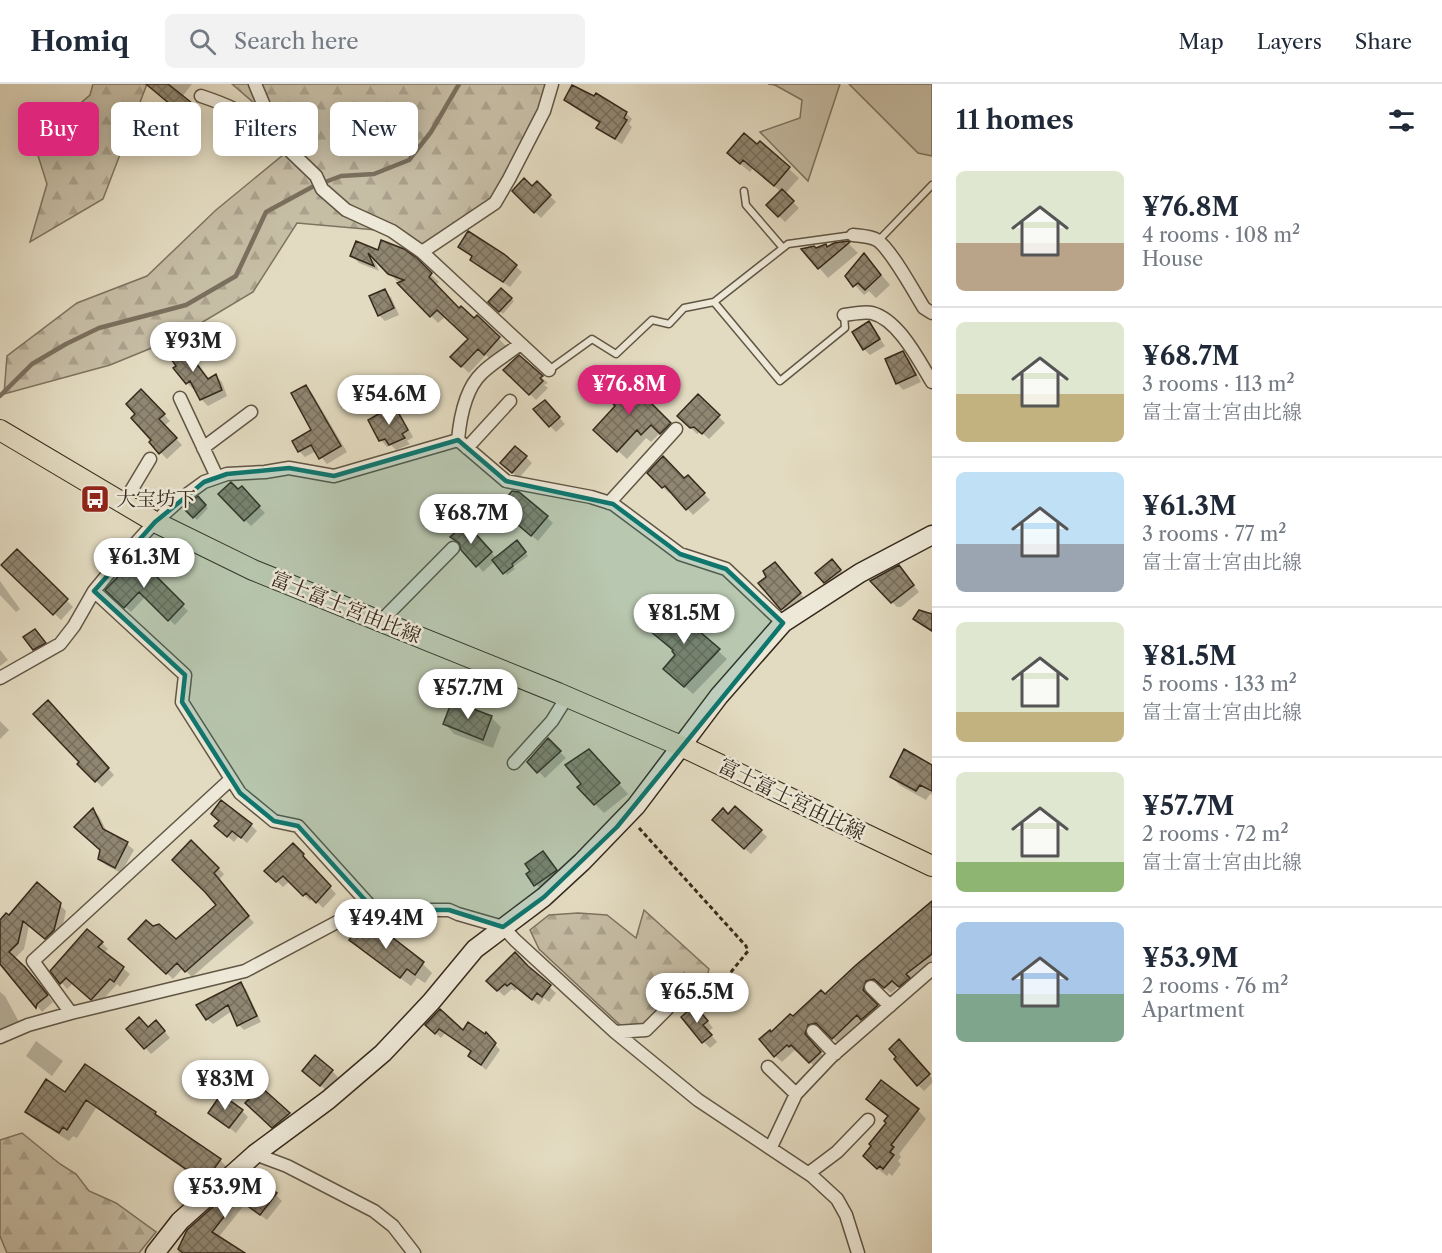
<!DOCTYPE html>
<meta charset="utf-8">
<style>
:root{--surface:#fff;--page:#f2f2f3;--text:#1f2937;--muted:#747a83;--line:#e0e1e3;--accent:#db2777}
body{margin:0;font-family:"Libre Caslon Text","Noto Serif JP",serif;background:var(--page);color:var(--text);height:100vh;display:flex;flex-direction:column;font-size:22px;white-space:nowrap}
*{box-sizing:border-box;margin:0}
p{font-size:20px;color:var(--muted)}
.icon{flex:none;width:33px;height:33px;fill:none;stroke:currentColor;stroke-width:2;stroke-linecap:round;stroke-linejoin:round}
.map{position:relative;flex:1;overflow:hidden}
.drawer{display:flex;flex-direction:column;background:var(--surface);width:510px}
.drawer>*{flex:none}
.guide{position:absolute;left:18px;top:18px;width:570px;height:54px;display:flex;gap:12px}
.price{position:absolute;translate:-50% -51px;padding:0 14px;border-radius:21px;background:#fff;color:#222;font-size:20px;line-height:39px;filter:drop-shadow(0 2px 3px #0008)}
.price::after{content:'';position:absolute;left:50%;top:36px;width:18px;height:14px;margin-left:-9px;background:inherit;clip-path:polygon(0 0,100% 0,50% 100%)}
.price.current{background:var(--accent);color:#fff}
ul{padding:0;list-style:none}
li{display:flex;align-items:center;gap:18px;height:150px;padding:0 24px}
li+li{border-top:2px solid var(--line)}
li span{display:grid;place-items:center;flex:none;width:168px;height:120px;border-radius:9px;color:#555}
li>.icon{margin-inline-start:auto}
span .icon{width:72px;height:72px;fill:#fffc;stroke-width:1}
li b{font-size:26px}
h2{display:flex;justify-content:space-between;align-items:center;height:72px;padding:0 24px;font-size:26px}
.tag{padding:0 21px;border-radius:9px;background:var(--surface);box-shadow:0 3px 15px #0003;font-size:21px;line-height:54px}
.tag.current{background:var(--accent);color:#fff}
header{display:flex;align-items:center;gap:36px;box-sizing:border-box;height:84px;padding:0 30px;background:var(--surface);border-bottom:2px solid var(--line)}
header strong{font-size:28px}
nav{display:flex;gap:33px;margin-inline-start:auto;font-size:21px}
.search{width:420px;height:54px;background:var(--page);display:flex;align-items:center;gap:15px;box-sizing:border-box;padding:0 21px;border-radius:9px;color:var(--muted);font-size:22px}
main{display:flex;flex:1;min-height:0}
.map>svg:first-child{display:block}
</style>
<header>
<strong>Homiq</strong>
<div class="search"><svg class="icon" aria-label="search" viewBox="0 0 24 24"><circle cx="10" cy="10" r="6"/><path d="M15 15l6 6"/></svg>Search here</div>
<nav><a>Map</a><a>Layers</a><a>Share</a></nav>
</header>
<main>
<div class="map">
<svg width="932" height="1169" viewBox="0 0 932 1169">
<defs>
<pattern id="forest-firs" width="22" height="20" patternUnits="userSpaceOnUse" patternTransform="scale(1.5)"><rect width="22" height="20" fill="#c6bda5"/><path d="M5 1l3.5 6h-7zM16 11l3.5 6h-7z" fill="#aba28d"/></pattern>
<pattern id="building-cross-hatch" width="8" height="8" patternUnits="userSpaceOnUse" patternTransform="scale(1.5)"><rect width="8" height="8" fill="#908671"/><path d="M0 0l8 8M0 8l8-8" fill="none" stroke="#766e5c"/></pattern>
</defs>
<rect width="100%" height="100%" fill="#e3dbc1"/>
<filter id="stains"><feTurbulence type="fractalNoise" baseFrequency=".00333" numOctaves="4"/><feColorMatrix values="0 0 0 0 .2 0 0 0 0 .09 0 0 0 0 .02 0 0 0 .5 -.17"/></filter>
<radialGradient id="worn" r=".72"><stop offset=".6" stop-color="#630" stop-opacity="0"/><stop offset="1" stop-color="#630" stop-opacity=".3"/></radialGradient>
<path fill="#c6bda5" stroke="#7e7360" stroke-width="1.5" d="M768,0H840L808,97L760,48L800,34L802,16L775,1Z
M849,0H932V72L918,69Z"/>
<path fill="url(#forest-firs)" stroke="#7e7360" stroke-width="1.5" d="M93,0H147L103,115L30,158L47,100L34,59L90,11Z
M232,0H554L500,110L426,164L399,148L297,139L253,208L176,254L110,281L4,310L7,272L77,219L147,192L216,126L289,66L268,31Z
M644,826L709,885L703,906L634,954L539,865L530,846L549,831L578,829L607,831L636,854Z
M22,1049L60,1080L76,1090L89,1107L116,1119L156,1148L139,1169H7L0,1152V1056Z"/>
<path fill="#0003" d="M159,0H192L182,13L199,29L187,43L177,34L172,22Z
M566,16L626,29L632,35L629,40L632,43L622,60L605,50L598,43L600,40L572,22Z
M760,59L799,94L785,110L799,124L785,138L768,121L781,108L753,84L750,88L739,79Z
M537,99L556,118L541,134L514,107L532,104Z
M357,159L378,168L403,167L439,198L435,201L459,226L474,236L477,233L506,262L492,277L486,271L469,289L452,273L470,256L445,233L438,239L399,199L402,198L397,197L372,171L379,187L359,179L352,172Z
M835,160H849L858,169L828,194L804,166L827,164Z
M460,162L503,171L522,188L510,203L478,182L471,176L473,173Z
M873,181L890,201L876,214L869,207L864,211L847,192Z
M384,206L391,213L399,231L385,237L379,231Z
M501,206L514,217L503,230L490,218Z
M869,239L885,262L870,271L864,265Z
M181,261L209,296L216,292L222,298L227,312L208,322L201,315L195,304L193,305L187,299L178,282Z
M903,269L909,275L921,298L903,306L897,299Z
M519,273L548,299L544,301L548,304L536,316L505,286Z
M626,296L678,349L670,357L661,348L651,358L646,354L627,375L604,354Z
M306,303L312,309L347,368L327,380L316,367L305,373L299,367L313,346Z
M141,307L170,337L164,342L182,361L167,375L161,369L154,356Z
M698,312L725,339L709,355L701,348L697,350L679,332Z
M394,323L400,329L413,353L407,357L410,360L396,366L391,361L387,363L381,356Z
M551,324L565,340L556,348L550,342Z
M526,373L532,379L519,394L508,385Z
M649,389L684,396L688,393L710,416L693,431L672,407L669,409Z
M241,404L265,429L251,442L220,410L238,407Z
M198,414L208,424L197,436L185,424Z
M510,433H547L553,439L538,457Z
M472,447L497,475L517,458L528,472L513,483L515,485L507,491L495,477L483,488L461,461L452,453Z
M17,467L73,523L61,536L3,481Z
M137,476L188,527L175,541L145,513L131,528L107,506Z
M838,483L846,493L831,504L825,498Z
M781,486L806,516L788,531L782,524Z
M905,490L919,508L901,523H897L873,497Z
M0,497L20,525L16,528L0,511Z
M932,526V548L915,535L928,531Z
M687,533L695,542L693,544L727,575L693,610L674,593L677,571L661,555Z
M38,549L47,562L36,568L34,565Z
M0,566L8,576L0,582Z
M54,624L114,691L102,703L80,680L82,678Z
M491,633L501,643L493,664L454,650L445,640Z
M0,637L9,646L0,655Z
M548,656L566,674L545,694L529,678Z
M598,676L628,710L604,729L595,720L583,700Z
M932,682V711L930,710L926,716L901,702L891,693Z
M93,726L99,732L107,748L127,760L134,766L121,789L106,781L100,774L101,766Z
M729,732L761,747L767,753L751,770L720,743Z
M221,737L251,741L257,747L247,759L239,752L234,758L223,748Z
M191,758L224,790L219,796L254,839L192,893L183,884L173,895L130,855L176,857L218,821Z
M293,761L336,810L323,824L313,814L310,817L290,797L283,803L266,787Z
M549,775L562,793L542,807L528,790Z
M38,800L66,827L60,853L52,860L29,842L24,865L14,875L31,891L53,918L42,928L0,876V839L9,833Z
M932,819V881L906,908L899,902L891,909L881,901L872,903L869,913L883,928L839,960L823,945L814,947L811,957L826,975L816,984L798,966L796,968L795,966L782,978L775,972L771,950L825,912Z
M351,855L423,880L432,889L425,899L417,894L411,902L361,865Z
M102,859L108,865L104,869L130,890L120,903L117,900L98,921L73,899L67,905L52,887Z
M529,885L556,909L549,918L544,914L539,921L518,904L515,907L512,905L504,912L488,897Z
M240,900L246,905L261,938L244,946L239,941L232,927L213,940L207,935Z
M0,908L5,912L19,938L0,948Z
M701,929L713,944L708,947L717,958L710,964L704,958Z
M428,941L485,952L486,950L500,966L486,986L470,972L473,968L445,949L441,954Z
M149,944H162L170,954L151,970L128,945Z
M36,957L63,977L52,992L26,972Z
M906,963L932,994V999L924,1007L918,1001Z
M332,987L338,993L327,1007L310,993Z
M261,1005L295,1036L279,1049L247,1019Z
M66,1010L155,1029L164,1038L220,1076L229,1085L203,1108L184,1093L188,1088L96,1024L77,1054L73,1052L69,1057L37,1037L27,1028Z
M918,1026L926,1035L899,1070L901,1073L898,1077L901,1080L892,1092L889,1089L887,1092L873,1081Z
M242,1027L248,1033L236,1049L210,1029Z
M236,1111H276L282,1117L267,1136L245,1120L218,1154L225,1169H178L184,1153Z"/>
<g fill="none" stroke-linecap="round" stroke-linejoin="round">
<path stroke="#7a6f5d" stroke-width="4.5" d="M0,312L32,280L66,260L99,244L186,221L236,192L266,128L312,103L341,92L374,90L409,76L431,48L459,0"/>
</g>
<path fill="url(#building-cross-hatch)" stroke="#36291b" stroke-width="1.5" d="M146,0H168L192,19L178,36L167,26L171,21Z
M572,1L594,12L596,9L627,28L624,34L627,36L615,55L596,44L600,38L564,16Z
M744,49L757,60L760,57L790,83L774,102L743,76L740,80L727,69Z
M524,94L532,102L537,97L551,111L534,129L512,107Z
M782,105L794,117L778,133L766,121Z
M468,147L504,170L517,181L503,198L470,176L472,172L458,163Z
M381,156L404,165L417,174L432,189L429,193L459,224L461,222L474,234L477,231L500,253L484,271L478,265L461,283L450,273L468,255L437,226L430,233L397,199L404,196L388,190L368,169L374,182L350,172L356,157L378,166Z
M848,157L850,158L818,185L801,165L814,162L816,164L826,160L827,163L834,159Z
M864,169L881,191L865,206L858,199L853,203L845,192Z
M501,204L512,214L499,228L488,218Z
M385,205L394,224L378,232L369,212Z
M869,237L880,255L863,266L852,248Z
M181,259L208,295L216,290L222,306L200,316L190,297L186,300L173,284L176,282L167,269Z
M903,267L916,291L896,300L885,275Z
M519,271L543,292L540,294L543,297L529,311L503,286Z
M626,294L671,339L660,350L651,341L641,351L637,346L617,368L593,346L615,322L607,313Z
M306,301L341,362L319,375L311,361L298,368L292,357L311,346L291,309Z
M141,305L165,330L159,335L177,354L159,370L149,358L151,356L131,334L135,330L126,320Z
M698,310L720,331L702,350L694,343L690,344L677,332Z
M545,316L560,333L549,343L533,325Z
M394,321L408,346L402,350L405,354L389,361L385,355L379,357L368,336Z
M515,362L527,372L512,389L500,379Z
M663,372L684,394L688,391L705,409L686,426L665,402L662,404L647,389Z
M231,398L238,405L242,402L260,422L244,437L218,410Z
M512,407L519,408L548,432L531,452L502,427L505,423L501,420Z
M198,412L206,421L193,434L183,424Z
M466,439L492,468L476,483L461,466L459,459L450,453Z
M517,456L526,468L512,480L513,482L503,490L492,476Z
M17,465L68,515L53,531L1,481Z
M137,473L184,520L168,537L139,508L124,524L105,506Z
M832,475L841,486L824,499L815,489Z
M775,478L801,509L781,526L758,499L766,493L763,487Z
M899,481L914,501L891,519L870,497Z
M673,520L688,532L685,535L720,565L684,603L663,585L675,571L672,567L673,566L650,547Z
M919,526L932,530V547L913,535Z
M35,545L46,559L33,566L23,553Z
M48,616L109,684L95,698L77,680L79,678L33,630Z
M452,617L492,632L483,656L443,640Z
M548,654L561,667L537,689L527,678Z
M589,665L620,699L594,721L577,703L581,700L565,681Z
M904,665L932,681V707L920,701L916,707L890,693Z
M221,716L252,740L241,754L232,747L227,753L214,742L219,737L211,730Z
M735,722L762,746L744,765L712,736L723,724L728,730Z
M93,724L103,745L128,758L115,784L98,775L100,766L74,743Z
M191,756L219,784L214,789L249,832L185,888L177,879L166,890L128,855L146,836L153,842L159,840L176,855L216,821L205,808L172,776Z
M293,759L304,770L303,772L331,802L316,819L306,809L303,812L283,792L276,798L264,787Z
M543,767L557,786L534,802L526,790L530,787L525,780Z
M37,798L61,819L54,846L45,855L23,837L18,859L9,868L25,883L48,911L37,920L36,924L0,880V836L6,829L9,831Z
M932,817V870L906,890L910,894L899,903L892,897L884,904L874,895L866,897L863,906L878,921L861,936L857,931L832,955L816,939L808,941L805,950L821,968L809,979L791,961L789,963L787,961L774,973L759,955L770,946L771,948L790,930L793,932L821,906L825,910L856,881Z
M361,839L370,846L375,840L424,878L415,891L407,885L400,894L349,856Z
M87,845L103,858L98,863L124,883L114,898L110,895L91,916L66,894L60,900L50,887Z
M515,868L528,882L551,901L542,913L537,909L532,916L511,899L507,902L505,900L497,907L486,897Z
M241,898L257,932L237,942L228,921L206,936L196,921Z
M695,921L708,937L703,941L712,951L702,959L681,933Z
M440,925L463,946L468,938L485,950L486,948L496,959L481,981L468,972L471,967L439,945L435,950L425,941Z
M139,933L148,943L156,936L165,947L144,965L126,945Z
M899,955L930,990L917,1002L894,975L896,973L889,965Z
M315,971L333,986L320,1002L302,987Z
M85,980L156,1028L155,1030L221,1075L204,1099L197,1094L193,1100L182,1093L187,1086L86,1016L67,1046L63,1043L59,1049L25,1028L46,995L65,1008Z
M881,996L919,1025L891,1061L894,1063L890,1068L894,1071L883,1085L880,1082L877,1085L863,1072L871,1062L869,1060L886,1039L884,1037L888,1032L866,1015Z
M261,1003L290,1029L272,1044L245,1019Z
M221,1010L243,1026L229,1044L208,1029Z
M251,1090L277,1109L260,1131L238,1115L212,1148L245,1169H183L178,1165L187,1146L232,1106L236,1109Z"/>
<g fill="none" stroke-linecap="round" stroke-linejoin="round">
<g stroke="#615644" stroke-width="9">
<path id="lane" d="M744,107L746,121L783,164
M878,157L932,101
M714,218L780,297L845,244L844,231
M549,286L592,255L616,270L652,236L669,240L684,224L714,218L788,160L853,151"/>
</g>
<g stroke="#615644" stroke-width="15">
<path id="street" d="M255,0L268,31L289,66L316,92L322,105L346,126L392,147L422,168L549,286
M201,12C225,20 246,28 263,47L279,48
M853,151C861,152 870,152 877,156C891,165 914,208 924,224L932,229
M422,168L495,119L509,95L544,27L552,0
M844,231C852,230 864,227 872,229C899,236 919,277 932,298
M180,314L217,393
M458,356L506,397L591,413L613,420L680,470L726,485L783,539
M458,356C460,334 465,305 482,289C493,278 508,270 520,260
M203,364L251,328
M467,364L510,317
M609,419L676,345
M123,420L150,375
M94,507L185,591L182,618L240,709L274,737L298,742L374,826
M381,537L453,464
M0,594L60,560L74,542L94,507L113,484L155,438L182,414L204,398L227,390L265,388L289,384L334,392L458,356
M514,679L552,637L567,613
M871,903L890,922
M71,929L33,877L231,695
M813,947L835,970
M615,948L646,946L667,925
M0,953L28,941L71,929L245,887L339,837L374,826H449L458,830L503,843L515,856L615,948L698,1016L812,1092L837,1115L846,1131L858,1169
M768,983L796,1010
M771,1063L796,1010L831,973L932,885
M255,1070L287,1082L374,1127L393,1142L414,1169
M809,1089L837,1068L868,1036"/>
</g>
<g stroke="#36291b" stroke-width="21">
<path id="secondary" d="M155,1169L180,1137L255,1070L328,1016L383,969L431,918L475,865L544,813L582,778L636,722L719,612L783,539L860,489L932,451"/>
</g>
<g stroke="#36291b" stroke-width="22">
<path id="primary" d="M0,346L155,438L253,486L558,609L681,662L932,782"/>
</g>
<path stroke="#36291b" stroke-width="3" stroke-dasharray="4.5 3" stroke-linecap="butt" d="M639,744L746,862L748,867L727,893"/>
<use href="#lane" stroke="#ede8d7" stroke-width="6"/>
<use href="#street" stroke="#ede8d7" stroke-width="12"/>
<use href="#secondary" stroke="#ede8d7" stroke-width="18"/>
<use href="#primary" stroke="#e3dbc1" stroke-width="20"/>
</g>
<path fill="#0f766e" fill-opacity="0.2" stroke="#0f766e" stroke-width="4.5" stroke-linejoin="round" d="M458,356L506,397L613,420L680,470L726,485L783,539L617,743L544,813L503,843L449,826H374L298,742L274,737L240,709L182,618L185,591L94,507L155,438L204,398L227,390L289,384L334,392Z"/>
<defs>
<g id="bus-square" transform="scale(1.5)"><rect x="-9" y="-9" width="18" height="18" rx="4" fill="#8f2418" stroke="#ede8d7"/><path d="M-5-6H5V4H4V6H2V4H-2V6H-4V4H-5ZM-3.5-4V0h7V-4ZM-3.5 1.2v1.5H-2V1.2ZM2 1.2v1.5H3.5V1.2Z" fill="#fff"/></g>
</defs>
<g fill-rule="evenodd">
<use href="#bus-square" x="95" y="415"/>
</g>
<g text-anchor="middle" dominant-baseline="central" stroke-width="5" stroke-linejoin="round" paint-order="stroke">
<g font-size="20" fill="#36291b" stroke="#ede8d7" text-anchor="start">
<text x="116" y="415">大宝坊下</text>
</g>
<g font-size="20" fill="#36291b" stroke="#ede8d7">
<text transform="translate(346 523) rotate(22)">富士富士宮由比線</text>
<text transform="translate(792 715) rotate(26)">富士富士宮由比線</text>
</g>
</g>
<rect width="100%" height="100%" filter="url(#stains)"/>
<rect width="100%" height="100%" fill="url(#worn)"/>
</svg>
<b class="price" style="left:193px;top:289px">¥93M</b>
<b class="price current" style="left:629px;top:332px">¥76.8M</b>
<b class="price" style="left:389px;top:342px">¥54.6M</b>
<b class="price" style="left:471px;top:461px">¥68.7M</b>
<b class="price" style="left:144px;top:505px">¥61.3M</b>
<b class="price" style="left:684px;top:561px">¥81.5M</b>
<b class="price" style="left:468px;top:636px">¥57.7M</b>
<b class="price" style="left:386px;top:866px">¥49.4M</b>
<b class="price" style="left:697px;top:940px">¥65.5M</b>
<b class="price" style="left:225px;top:1027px">¥83M</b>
<b class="price" style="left:225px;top:1135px">¥53.9M</b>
<div class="guide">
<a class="tag current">Buy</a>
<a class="tag">Rent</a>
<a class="tag">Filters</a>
<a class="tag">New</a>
</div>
</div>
<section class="drawer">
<h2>11 homes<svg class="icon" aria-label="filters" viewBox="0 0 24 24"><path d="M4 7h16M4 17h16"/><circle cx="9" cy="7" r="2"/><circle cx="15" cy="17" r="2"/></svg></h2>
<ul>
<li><span style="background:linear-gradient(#dfe7d0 60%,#b9a48a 0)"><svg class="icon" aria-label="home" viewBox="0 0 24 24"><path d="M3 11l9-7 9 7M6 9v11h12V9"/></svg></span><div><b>¥76.8M</b><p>4 rooms · 108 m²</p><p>House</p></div></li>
<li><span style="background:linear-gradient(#dfe7d0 60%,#c2b280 0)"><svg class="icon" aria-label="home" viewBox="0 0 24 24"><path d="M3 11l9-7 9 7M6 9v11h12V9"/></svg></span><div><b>¥68.7M</b><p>3 rooms · 113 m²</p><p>富士富士宮由比線</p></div></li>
<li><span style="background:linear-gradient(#bfe0f5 60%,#9aa5b1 0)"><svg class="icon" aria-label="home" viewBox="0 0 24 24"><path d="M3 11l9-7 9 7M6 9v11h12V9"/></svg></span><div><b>¥61.3M</b><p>3 rooms · 77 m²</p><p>富士富士宮由比線</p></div></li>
<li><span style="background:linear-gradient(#dfe7d0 75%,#c2b280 0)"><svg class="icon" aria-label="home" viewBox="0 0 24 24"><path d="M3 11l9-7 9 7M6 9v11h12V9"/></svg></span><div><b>¥81.5M</b><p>5 rooms · 133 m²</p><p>富士富士宮由比線</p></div></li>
<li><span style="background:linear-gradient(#dfe7d0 75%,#8fb573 0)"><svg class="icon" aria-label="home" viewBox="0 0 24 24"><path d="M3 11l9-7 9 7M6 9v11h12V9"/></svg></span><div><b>¥57.7M</b><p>2 rooms · 72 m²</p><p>富士富士宮由比線</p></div></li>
<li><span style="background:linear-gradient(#a9c7e8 60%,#7fa58c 0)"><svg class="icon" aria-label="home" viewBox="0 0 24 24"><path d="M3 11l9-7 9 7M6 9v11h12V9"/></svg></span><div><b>¥53.9M</b><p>2 rooms · 76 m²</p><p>Apartment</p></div></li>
</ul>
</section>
</main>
